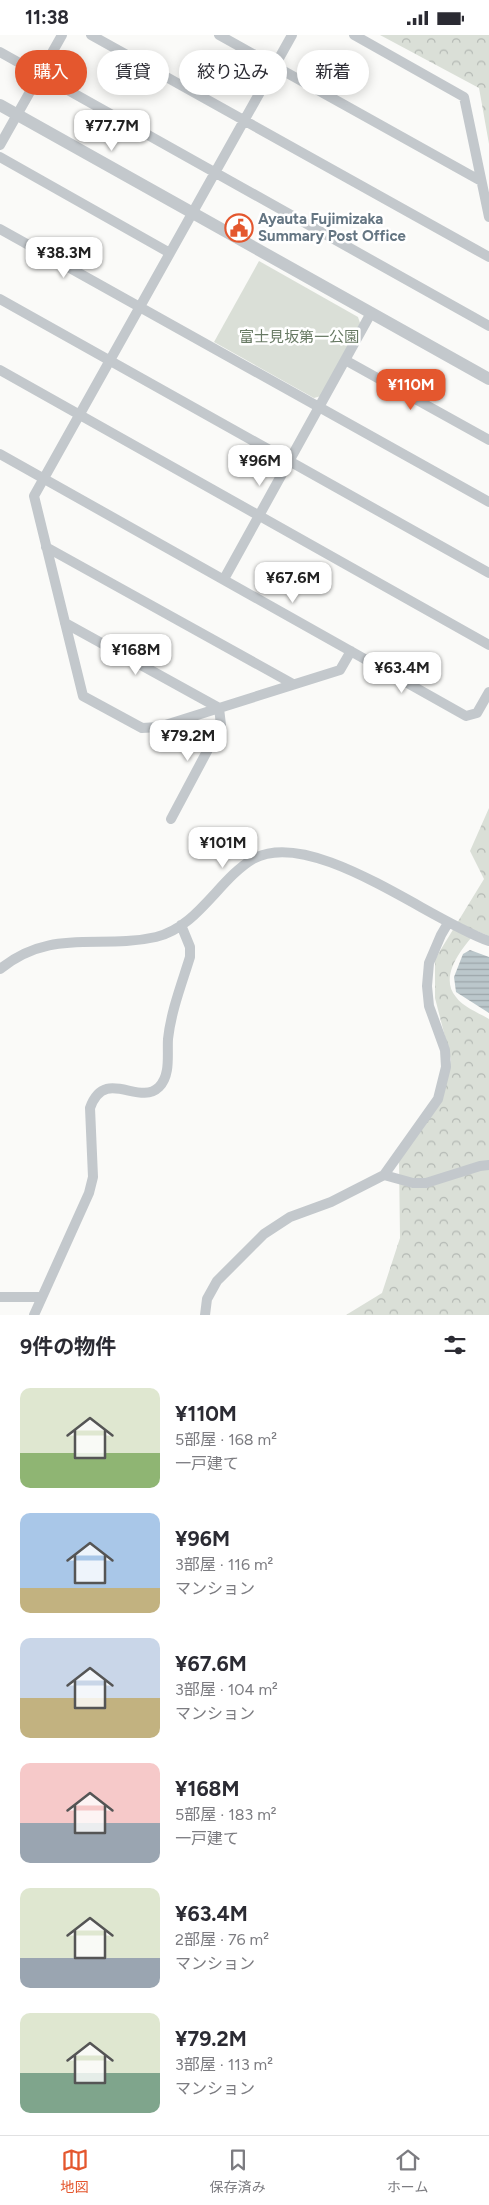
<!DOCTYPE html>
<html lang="ja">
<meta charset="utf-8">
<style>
:root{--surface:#fff;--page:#f2f2f3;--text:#2b2b33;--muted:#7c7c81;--line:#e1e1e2;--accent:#e4572e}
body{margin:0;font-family:Figtree,"Noto Sans JP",sans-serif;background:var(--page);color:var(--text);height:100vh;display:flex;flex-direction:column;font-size:19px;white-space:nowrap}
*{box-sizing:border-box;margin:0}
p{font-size:16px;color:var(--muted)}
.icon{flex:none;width:28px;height:28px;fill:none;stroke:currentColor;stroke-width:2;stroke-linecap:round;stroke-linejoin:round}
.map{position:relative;height:1280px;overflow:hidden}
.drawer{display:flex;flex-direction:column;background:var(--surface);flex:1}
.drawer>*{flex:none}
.guide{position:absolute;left:15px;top:15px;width:460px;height:45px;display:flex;gap:10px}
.price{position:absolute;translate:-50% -42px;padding:0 11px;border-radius:10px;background:#fff;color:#222;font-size:16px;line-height:32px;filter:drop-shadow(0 1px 2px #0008)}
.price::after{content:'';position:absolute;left:50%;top:30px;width:15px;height:11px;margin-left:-8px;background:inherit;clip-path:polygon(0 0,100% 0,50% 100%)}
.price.selected{background:var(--accent);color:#fff}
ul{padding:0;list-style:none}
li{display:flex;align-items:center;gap:15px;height:125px;padding:0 20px}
li span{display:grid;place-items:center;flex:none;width:140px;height:100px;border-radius:10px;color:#555}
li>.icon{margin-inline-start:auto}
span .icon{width:60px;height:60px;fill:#fffc;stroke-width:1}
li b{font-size:21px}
h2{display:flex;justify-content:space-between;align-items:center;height:60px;padding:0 20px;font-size:21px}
.pill{padding:0 18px;border-radius:22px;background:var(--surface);box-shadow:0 2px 12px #0003;font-size:18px;line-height:45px}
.pill.selected{background:var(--accent);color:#fff}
.status{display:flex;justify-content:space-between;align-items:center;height:35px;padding:0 25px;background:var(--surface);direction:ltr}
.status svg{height:14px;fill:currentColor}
.menu{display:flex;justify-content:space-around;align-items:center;height:70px;border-top:1px solid var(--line);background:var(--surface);font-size:14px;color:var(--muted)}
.menu a{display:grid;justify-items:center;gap:2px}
.menu .selected{color:var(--accent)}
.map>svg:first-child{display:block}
</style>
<div class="status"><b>11:38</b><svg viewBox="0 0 49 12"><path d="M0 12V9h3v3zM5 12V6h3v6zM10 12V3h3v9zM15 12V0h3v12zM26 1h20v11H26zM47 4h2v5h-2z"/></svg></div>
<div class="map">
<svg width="489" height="1280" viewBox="0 0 489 1280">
<defs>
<pattern id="forest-crowns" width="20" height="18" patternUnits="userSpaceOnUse" patternTransform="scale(1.25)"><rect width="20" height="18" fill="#dadfd7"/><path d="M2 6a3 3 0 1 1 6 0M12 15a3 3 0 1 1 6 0" fill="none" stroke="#b4b9b4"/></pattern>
<pattern id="water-rules" width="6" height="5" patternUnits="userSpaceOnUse" patternTransform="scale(1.25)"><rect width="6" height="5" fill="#bbc7cb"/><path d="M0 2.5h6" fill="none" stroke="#9ca6aa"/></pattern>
</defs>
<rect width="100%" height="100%" fill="#fafaf8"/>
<path fill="url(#forest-crowns)" d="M380,0H489V109L479,53Z
M489,773V901L477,896C463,912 438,941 456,962C463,972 479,978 489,984V1280H346L382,1258L400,1203L399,1126L443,1061L451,1025L435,963V924L484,844L470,816Z"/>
<path fill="#dadfd7" d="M259,226L358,282L360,288L321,361L314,363L214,307Z"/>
<path fill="url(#water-rules)" d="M470,915L489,922V978L456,957L454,942L463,919Z"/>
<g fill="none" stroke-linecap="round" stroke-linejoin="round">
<path stroke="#c3c8cc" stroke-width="10" d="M91,0L489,222
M219,0L481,146
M292,0L34,461L83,661L142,693L159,692L340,635L351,616
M354,0L464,62L489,182
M0,17L489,291
M0,110L62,0
M0,122L170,218
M0,194L489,467
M0,264L489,538
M345,325L489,405
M0,335L489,610
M0,419L466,681L477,678L489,657
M46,512L293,649
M224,544L371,278
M65,588L219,673L221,690L171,784
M0,934C52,892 99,915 156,902C198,892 219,844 253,824C312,791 430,886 489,906
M384,1140L413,1148H426L480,1131L489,1130
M0,1262H40
M34,1280L89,1158L93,1142L90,1073C105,1031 139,1072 159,1052C171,1040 167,1019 168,1004C171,976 182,948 190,922V912L181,890
M205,1280L207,1264L217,1246L264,1199L290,1182L331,1167L384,1140L438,1064L446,1032L445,1015L429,971L427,951L429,928L441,900L448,888"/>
<path stroke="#c3c8cc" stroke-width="12" d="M0,70L489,344"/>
</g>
<defs>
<g id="civic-ring" transform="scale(1.4375)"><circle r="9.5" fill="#fff" stroke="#e4572e" stroke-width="1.5"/><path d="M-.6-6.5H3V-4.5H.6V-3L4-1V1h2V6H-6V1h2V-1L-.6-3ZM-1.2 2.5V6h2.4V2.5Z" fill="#e4572e"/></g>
</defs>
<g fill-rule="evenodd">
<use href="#civic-ring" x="239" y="193"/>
</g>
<g text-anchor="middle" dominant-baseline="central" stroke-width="5" stroke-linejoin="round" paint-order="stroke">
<g font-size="15" font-weight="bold" fill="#657683" stroke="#fff" text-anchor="start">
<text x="258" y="184">Ayauta Fujimizaka<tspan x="258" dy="17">Summary Post Office</tspan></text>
</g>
<g font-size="15" fill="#687a64" stroke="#fff">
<text x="299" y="302">富士見坂第一公園</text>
</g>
</g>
</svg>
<b class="price" style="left:112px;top:117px">¥77.7M</b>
<b class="price" style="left:64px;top:244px">¥38.3M</b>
<b class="price selected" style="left:411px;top:376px">¥110M</b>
<b class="price" style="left:260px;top:452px">¥96M</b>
<b class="price" style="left:293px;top:569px">¥67.6M</b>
<b class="price" style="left:136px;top:641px">¥168M</b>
<b class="price" style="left:402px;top:659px">¥63.4M</b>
<b class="price" style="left:188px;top:727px">¥79.2M</b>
<b class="price" style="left:223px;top:834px">¥101M</b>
<div class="guide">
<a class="pill selected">購入</a>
<a class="pill">賃貸</a>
<a class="pill">絞り込み</a>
<a class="pill">新着</a>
</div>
</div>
<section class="drawer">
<h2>9件の物件<svg class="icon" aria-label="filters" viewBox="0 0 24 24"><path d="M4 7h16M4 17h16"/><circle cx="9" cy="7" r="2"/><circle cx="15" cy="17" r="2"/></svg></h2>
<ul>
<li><span style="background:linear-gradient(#dfe7d0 65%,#8fb573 0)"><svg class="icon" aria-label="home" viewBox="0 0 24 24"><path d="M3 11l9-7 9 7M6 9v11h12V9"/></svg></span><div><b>¥110M</b><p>5部屋 · 168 m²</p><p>一戸建て</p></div></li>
<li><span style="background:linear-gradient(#a9c7e8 75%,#c2b280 0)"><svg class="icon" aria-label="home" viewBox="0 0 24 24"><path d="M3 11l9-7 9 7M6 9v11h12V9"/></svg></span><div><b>¥96M</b><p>3部屋 · 116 m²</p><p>マンション</p></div></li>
<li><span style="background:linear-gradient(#c9d6e8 60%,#c2b280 0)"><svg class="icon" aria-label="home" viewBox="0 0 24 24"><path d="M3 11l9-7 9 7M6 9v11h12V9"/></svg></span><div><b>¥67.6M</b><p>3部屋 · 104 m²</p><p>マンション</p></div></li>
<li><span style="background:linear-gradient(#f6c9c9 60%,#9aa5b1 0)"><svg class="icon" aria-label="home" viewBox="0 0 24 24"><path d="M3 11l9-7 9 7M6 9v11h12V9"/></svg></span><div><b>¥168M</b><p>5部屋 · 183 m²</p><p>一戸建て</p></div></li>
<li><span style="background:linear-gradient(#dfe7d0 70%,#9aa5b1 0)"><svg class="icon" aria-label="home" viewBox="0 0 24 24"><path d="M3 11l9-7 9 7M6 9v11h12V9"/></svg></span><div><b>¥63.4M</b><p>2部屋 · 76 m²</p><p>マンション</p></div></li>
<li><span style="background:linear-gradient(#dfe7d0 60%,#7fa58c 0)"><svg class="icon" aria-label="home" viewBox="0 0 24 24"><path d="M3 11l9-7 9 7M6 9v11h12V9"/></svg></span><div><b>¥79.2M</b><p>3部屋 · 113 m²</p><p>マンション</p></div></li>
</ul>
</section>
<nav class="menu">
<a class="selected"><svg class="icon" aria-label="map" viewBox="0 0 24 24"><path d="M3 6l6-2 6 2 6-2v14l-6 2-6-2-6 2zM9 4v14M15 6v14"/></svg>地図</a>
<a><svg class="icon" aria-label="saved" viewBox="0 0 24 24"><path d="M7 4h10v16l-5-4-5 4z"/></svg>保存済み</a>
<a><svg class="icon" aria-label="home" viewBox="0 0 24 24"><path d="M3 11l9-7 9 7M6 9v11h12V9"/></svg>ホーム</a>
</nav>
